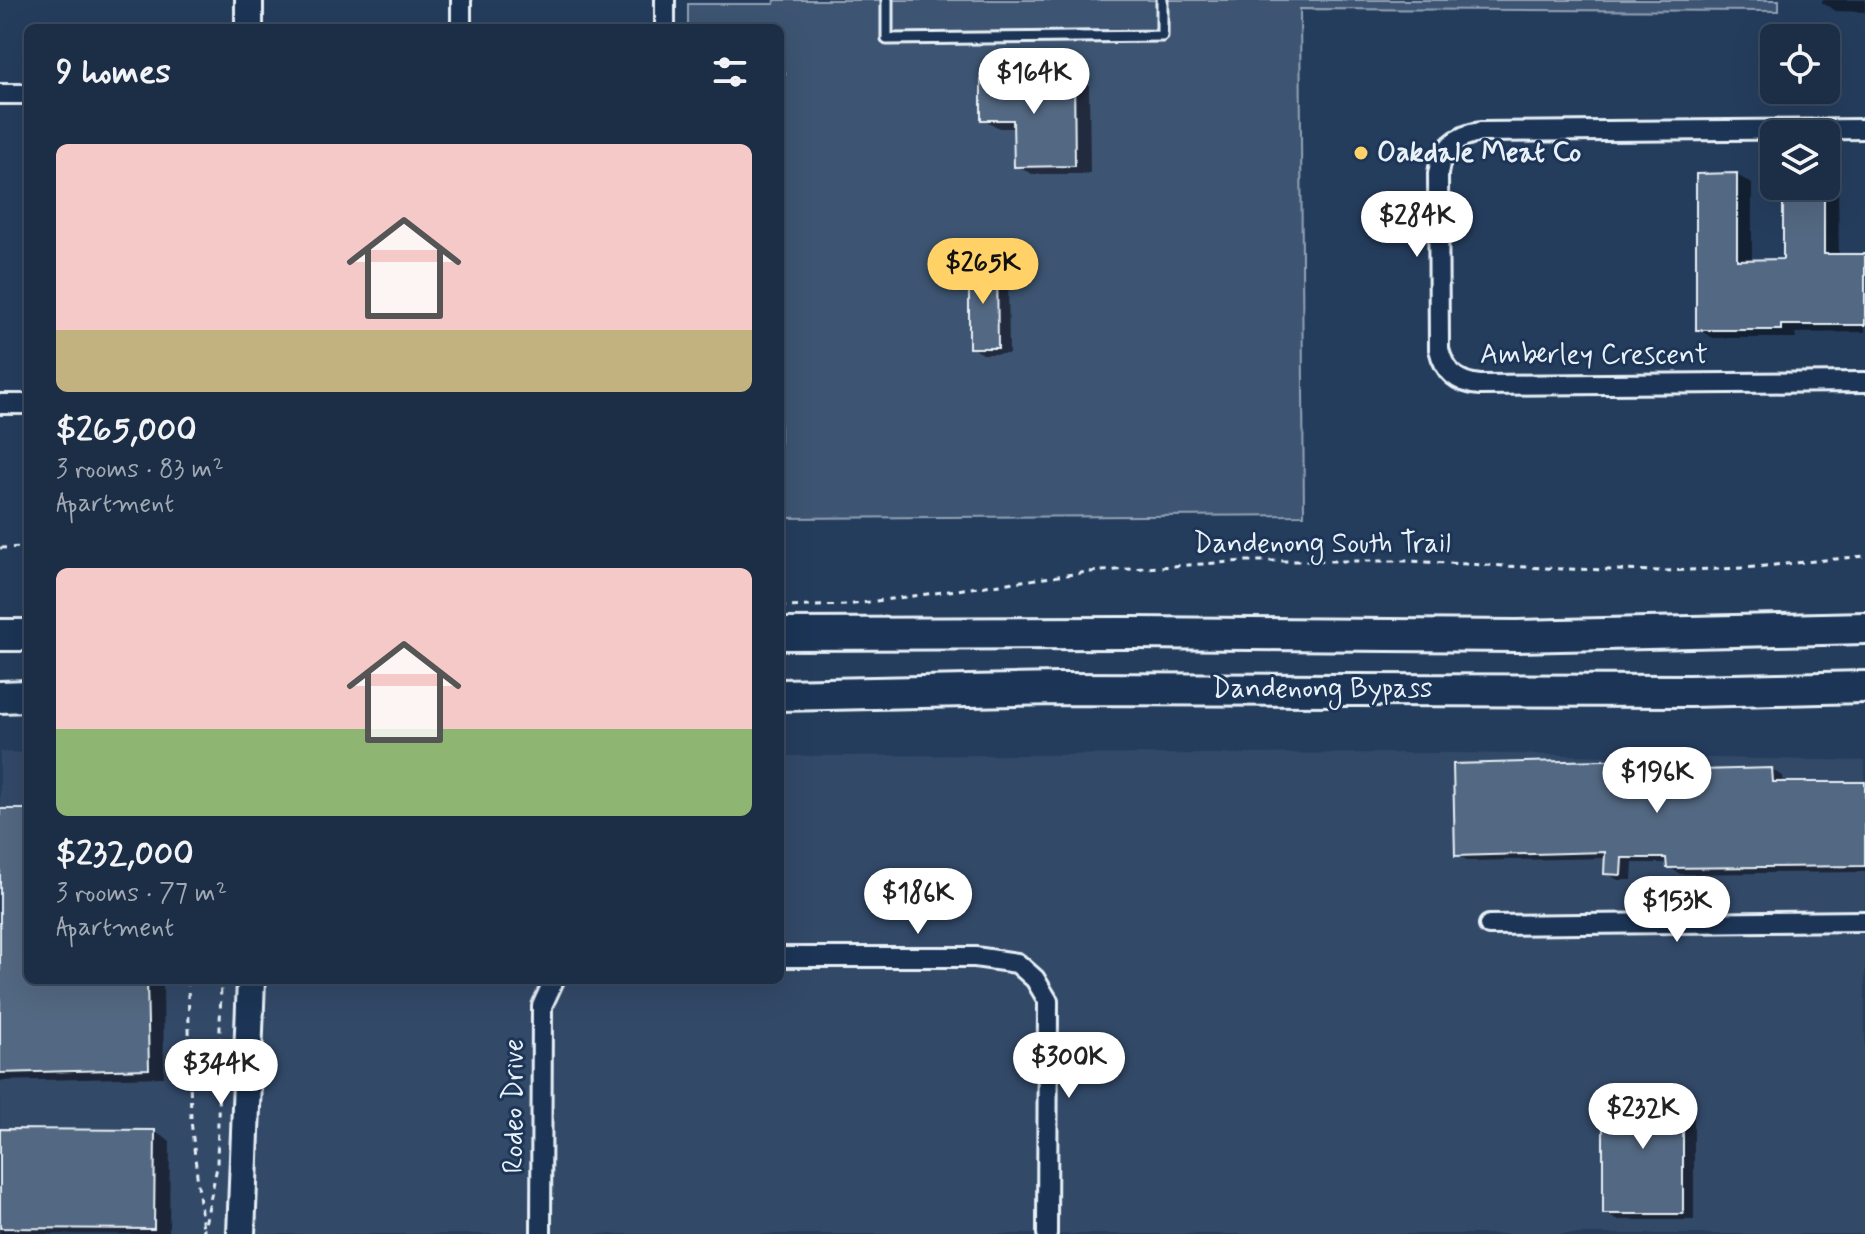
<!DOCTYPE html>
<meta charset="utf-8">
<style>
:root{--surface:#1c2e46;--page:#25364d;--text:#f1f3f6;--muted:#a0a8b3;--line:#3a4a5f;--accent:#ffd166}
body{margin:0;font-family:Mynerve,sans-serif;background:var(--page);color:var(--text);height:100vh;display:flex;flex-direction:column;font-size:30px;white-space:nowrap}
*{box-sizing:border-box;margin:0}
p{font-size:26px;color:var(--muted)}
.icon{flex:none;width:44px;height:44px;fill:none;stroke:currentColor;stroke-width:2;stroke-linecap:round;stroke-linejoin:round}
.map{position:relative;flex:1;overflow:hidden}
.sheet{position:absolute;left:24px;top:24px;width:760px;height:960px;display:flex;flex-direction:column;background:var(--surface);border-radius:12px;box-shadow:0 8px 32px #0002,0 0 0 2px var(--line)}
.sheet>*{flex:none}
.buttons{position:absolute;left:1760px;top:24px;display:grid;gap:16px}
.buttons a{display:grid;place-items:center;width:80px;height:80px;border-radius:12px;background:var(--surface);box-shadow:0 8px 32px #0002,0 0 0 2px var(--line);font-size:40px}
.price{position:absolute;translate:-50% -68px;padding:0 18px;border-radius:28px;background:#fff;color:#222;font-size:26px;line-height:52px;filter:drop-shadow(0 2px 4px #0008)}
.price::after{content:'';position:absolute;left:50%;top:48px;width:24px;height:18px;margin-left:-12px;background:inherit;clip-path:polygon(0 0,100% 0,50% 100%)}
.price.current{background:var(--accent);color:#111}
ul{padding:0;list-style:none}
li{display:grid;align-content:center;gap:16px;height:424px;padding:0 32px}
li span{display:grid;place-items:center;height:248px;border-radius:12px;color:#555}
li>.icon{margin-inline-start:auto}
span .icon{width:144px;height:144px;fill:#fffc;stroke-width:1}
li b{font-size:34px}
h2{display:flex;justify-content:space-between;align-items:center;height:96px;padding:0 32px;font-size:34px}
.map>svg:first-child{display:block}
</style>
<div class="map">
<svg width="1865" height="1234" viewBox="0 0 1865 1234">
<rect width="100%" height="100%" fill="#253d5d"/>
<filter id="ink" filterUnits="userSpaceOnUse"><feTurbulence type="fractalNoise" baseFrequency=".0125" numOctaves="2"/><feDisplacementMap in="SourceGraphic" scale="16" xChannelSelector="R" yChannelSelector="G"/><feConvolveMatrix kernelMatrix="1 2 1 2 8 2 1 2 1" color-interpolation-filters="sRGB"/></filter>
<g filter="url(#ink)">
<path fill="#334a68" d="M0,752L28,753V980H780V756L1458,753L1865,761V1234H0Z"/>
<path fill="#3e5472" stroke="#93a2b5" stroke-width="2" d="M775,0H1779V11L1300,9L1304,515L780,518V28H688V4H774Z"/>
<path fill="#0007" d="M1822,0H1865V12L1836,11L1822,3Z
M1073,76L1089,85L1090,174H1032L1016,166L1015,128H999L983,119Z
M1737,175L1752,184V262L1785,261V186H1826V178L1838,185L1839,256H1865V332L1795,333L1796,338H1713L1698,329Z
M996,265L1008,271L1009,354H983L971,347Z
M1662,762L1673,769L1674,773L1772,770L1783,776V784H1865V872L1680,874L1669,867V863H1633L1632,880H1618L1606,873L1607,858L1469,861L1457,855Z
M0,811H28V980H163L164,1077L0,1081Z
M1683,1089L1694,1096V1220H1616L1605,1213Z
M0,1131L155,1132L170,1141L169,1234H0Z"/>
<path fill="#536782" stroke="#e8f1f8" stroke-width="2" d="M1074,74L1075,166L1014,167L1013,120H981V75Z
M1737,173V260L1783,259V186H1824V254H1865V325H1781V330H1696V174Z
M969,263H997L998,348H969Z
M1603,760H1662L1663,771L1772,768L1773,782H1865V866L1667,868L1666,858H1622L1621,875L1604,874L1605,852L1455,856L1453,764Z
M0,809H28V980H147L149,1069L0,1073Z
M1683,1087V1214H1603V1088Z
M0,1129L155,1130L154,1229L0,1228Z"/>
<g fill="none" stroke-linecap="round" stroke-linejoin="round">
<g stroke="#e8f1f8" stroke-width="15">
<path id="service" d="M887,0V39L1162,36V0"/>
</g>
<g stroke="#e8f1f8" stroke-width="24">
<path id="minor" d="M461,28V0
M665,28V0
M0,94H28
M1865,129L1481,132C1456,135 1441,149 1438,174L1439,349C1444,371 1457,383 1480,385L1865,382
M0,404H28
M1489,925L1865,921
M780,957H975L1017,963L1035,979L1048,1001L1047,1234
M541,1234L542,1006L554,980"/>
</g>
<g stroke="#e8f1f8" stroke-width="32">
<path id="secondary" d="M249,28V0
M241,1234L251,980"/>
</g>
<g stroke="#e8f1f8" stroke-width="36">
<path id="trunk" d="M780,634L1132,633L1517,636L1865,628
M0,635H28
M780,695L1059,689L1689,691L1865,687
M0,697L28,696"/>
</g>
<path stroke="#e8f1f8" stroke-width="3" stroke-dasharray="6 6" stroke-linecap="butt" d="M780,74H791
M0,548L28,547
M780,607L847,605L1088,572L1245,561H1408L1564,569L1662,571L1745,568L1865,556
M188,980L191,1120L203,1230
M203,1234L217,1167L221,980"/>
<use href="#service" stroke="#1d3557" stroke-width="9"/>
<use href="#minor" stroke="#1d3557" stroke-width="18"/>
<use href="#secondary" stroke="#1d3557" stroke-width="26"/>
<use href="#trunk" stroke="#1d3557" stroke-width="30"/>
</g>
</g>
<circle fill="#ffd166" stroke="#1d3557" stroke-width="3" cx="1361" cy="153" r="8"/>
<g text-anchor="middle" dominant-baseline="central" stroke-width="6" stroke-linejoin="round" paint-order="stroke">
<g font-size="28" font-weight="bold" fill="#e8f1f8" stroke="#1d3557" text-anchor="start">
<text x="1377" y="153">Oakdale Meat Co</text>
</g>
<g font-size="28" fill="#e8f1f8" stroke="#1d3557">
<text x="1594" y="355">Amberley Crescent</text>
<text x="1322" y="544">Dandenong South Trail</text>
<text x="1322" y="689">Dandenong Bypass</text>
<text transform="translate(514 1106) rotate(-90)">Rodeo Drive</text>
</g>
</g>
</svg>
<div class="buttons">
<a><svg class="icon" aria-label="locate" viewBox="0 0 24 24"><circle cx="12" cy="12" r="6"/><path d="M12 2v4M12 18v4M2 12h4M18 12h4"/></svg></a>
<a><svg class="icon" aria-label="layers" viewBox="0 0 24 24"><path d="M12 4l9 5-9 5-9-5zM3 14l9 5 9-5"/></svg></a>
</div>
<b class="price" style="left:1034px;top:116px">$164K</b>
<b class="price" style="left:1417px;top:259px">$284K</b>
<b class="price current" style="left:983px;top:306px">$265K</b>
<b class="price" style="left:1657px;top:815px">$196K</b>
<b class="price" style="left:918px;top:936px">$186K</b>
<b class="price" style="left:1677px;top:944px">$153K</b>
<b class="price" style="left:1069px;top:1100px">$300K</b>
<b class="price" style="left:221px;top:1107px">$344K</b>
<b class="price" style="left:1643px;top:1151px">$232K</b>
<section class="sheet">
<h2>9 homes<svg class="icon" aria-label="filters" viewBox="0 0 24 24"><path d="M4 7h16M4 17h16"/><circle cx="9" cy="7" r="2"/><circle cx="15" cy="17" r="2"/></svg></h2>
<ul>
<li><span style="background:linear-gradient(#f6c9c9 75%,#c2b280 0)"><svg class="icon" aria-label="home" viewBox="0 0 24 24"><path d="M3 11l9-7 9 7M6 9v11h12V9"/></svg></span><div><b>$265,000</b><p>3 rooms · 83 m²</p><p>Apartment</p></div></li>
<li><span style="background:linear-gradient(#f6c9c9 65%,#8fb573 0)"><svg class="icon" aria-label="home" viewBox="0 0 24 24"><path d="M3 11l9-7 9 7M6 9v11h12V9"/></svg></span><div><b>$232,000</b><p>3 rooms · 77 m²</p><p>Apartment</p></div></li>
</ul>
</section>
</div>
